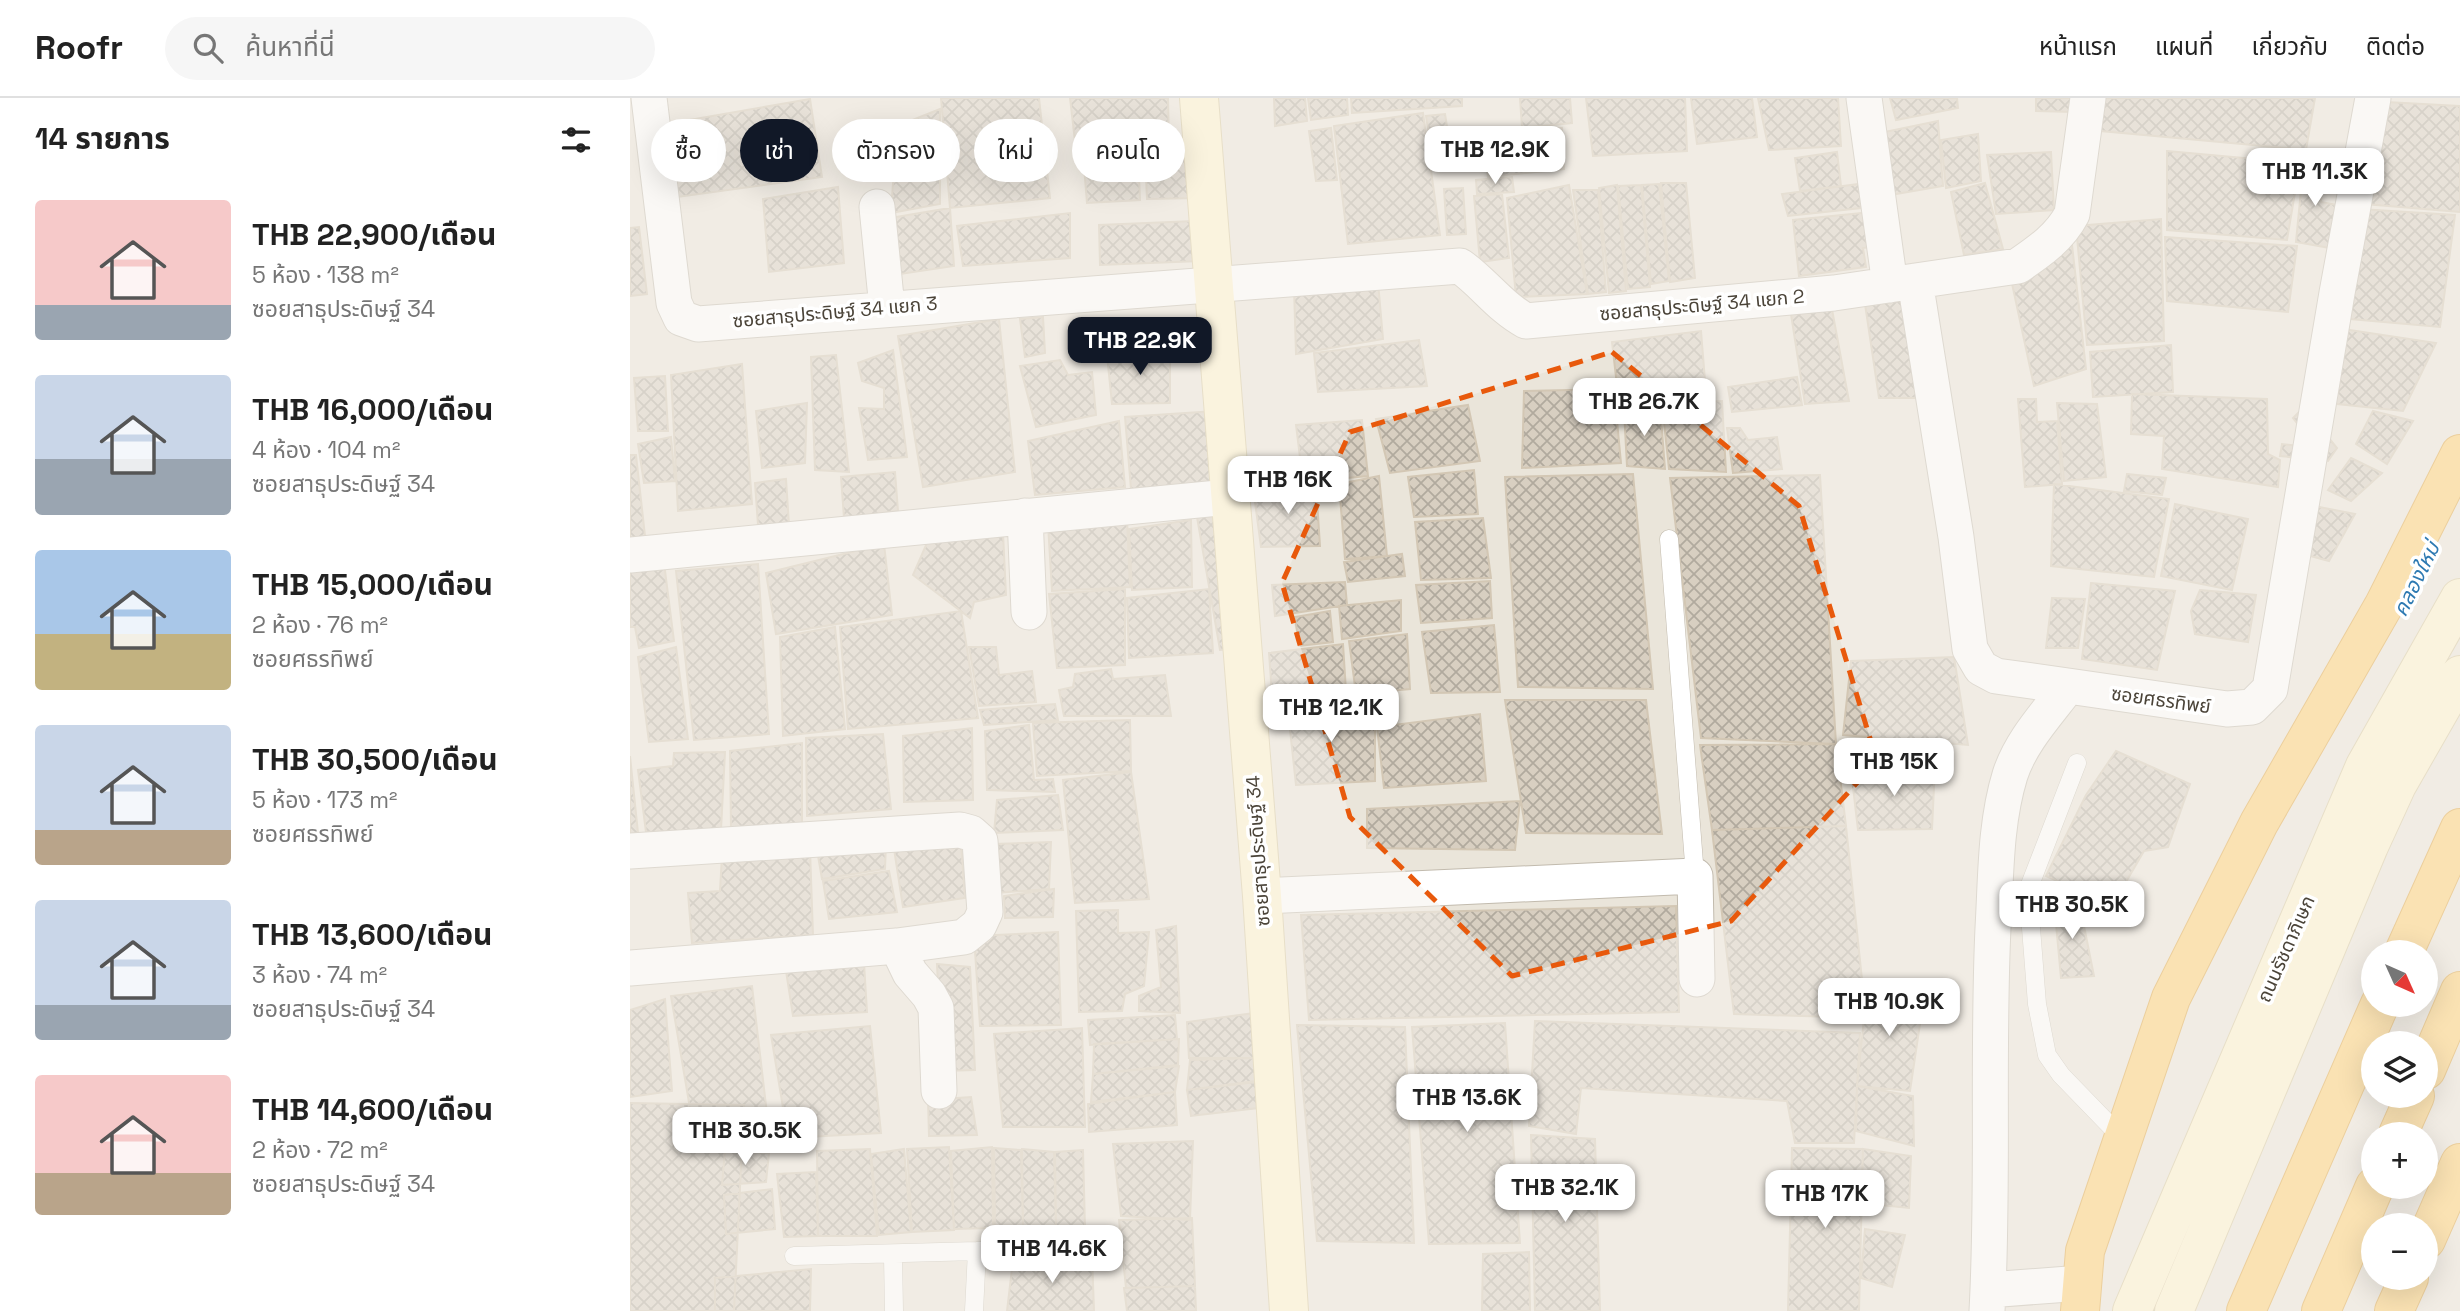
<!DOCTYPE html>
<html lang="th">
<meta charset="utf-8">
<style>
:root{--surface:#fff;--page:#f6f6f6;--text:#222;--muted:#767676;--line:#e0e0e0;--accent:#111827}
body{margin:0;font-family:"Space Grotesk","Noto Sans Thai",sans-serif;background:var(--page);color:var(--text);height:100vh;display:flex;flex-direction:column;font-size:26px;white-space:nowrap}
*{box-sizing:border-box;margin:0}
p{font-size:23px;color:var(--muted)}
.icon{flex:none;width:38px;height:38px;fill:none;stroke:currentColor;stroke-width:2;stroke-linecap:round;stroke-linejoin:round}
.map{position:relative;flex:1;overflow:hidden}
.details{display:flex;flex-direction:column;background:var(--surface);width:630px}
.details>*{flex:none}
.guide{position:absolute;left:21px;top:21px;width:665px;height:63px;display:flex;gap:14px}
.needle{width:46px;rotate:135deg}
.buttons{position:absolute;left:1731px;top:842px;display:grid;gap:14px}
.buttons a{display:grid;place-items:center;width:77px;height:77px;border-radius:50%;background:var(--surface);box-shadow:0 7px 28px #0002;font-size:35px}
.price{position:absolute;translate:-50% -60px;padding:0 16px;border-radius:14px;background:#fff;color:#222;font-size:23px;line-height:46px;filter:drop-shadow(0 2px 4px #0008)}
.price::after{content:'';position:absolute;left:50%;top:42px;width:21px;height:16px;margin-left:-10px;background:inherit;clip-path:polygon(0 0,100% 0,50% 100%)}
.price.selected{background:var(--accent);color:#fff}
ul{padding:0;list-style:none}
li{display:flex;align-items:center;gap:21px;height:175px;padding:0 35px}
li span{display:grid;place-items:center;flex:none;width:196px;height:140px;border-radius:7px;color:#555}
li>.icon{margin-inline-start:auto}
span .icon{width:84px;height:84px;fill:#fffc;stroke-width:1}
li b{font-size:30px}
h2{display:flex;justify-content:space-between;align-items:center;height:84px;padding:0 35px;font-size:30px}
.tag{padding:0 24px;border-radius:32px;background:var(--surface);box-shadow:0 7px 28px #0002;font-size:24px;line-height:63px}
.tag.selected{background:var(--accent);color:#fff}
header{display:flex;align-items:center;gap:42px;box-sizing:border-box;height:98px;padding:0 35px;background:var(--surface);border-bottom:2px solid var(--line)}
header strong{font-size:33px}
nav{display:flex;gap:38px;margin-inline-start:auto;font-size:24px}
.search{width:490px;height:63px;background:var(--page);display:flex;align-items:center;gap:18px;box-sizing:border-box;padding:0 24px;border-radius:38px;color:var(--muted);font-size:26px}
main{display:flex;flex:1;min-height:0}
.map>svg:first-child{display:block}
</style>
<header>
<strong>Roofr</strong>
<div class="search"><svg class="icon" aria-label="search" viewBox="0 0 24 24"><circle cx="10" cy="10" r="6"/><path d="M15 15l6 6"/></svg>ค้นหาที่นี่</div>
<nav><a>หน้าแรก</a><a>แผนที่</a><a>เกี่ยวกับ</a><a>ติดต่อ</a></nav>
</header>
<main>
<section class="details">
<h2>14 รายการ<svg class="icon" aria-label="filters" viewBox="0 0 24 24"><path d="M4 7h16M4 17h16"/><circle cx="9" cy="7" r="2"/><circle cx="15" cy="17" r="2"/></svg></h2>
<ul>
<li><span style="background:linear-gradient(#f6c9c9 75%,#9aa5b1 0)"><svg class="icon" aria-label="home" viewBox="0 0 24 24"><path d="M3 11l9-7 9 7M6 9v11h12V9"/></svg></span><div><b>THB 22,900/เดือน</b><p>5 ห้อง · 138 m²</p><p>ซอยสาธุประดิษฐ์ 34</p></div></li>
<li><span style="background:linear-gradient(#c9d6e8 60%,#9aa5b1 0)"><svg class="icon" aria-label="home" viewBox="0 0 24 24"><path d="M3 11l9-7 9 7M6 9v11h12V9"/></svg></span><div><b>THB 16,000/เดือน</b><p>4 ห้อง · 104 m²</p><p>ซอยสาธุประดิษฐ์ 34</p></div></li>
<li><span style="background:linear-gradient(#a9c7e8 60%,#c2b280 0)"><svg class="icon" aria-label="home" viewBox="0 0 24 24"><path d="M3 11l9-7 9 7M6 9v11h12V9"/></svg></span><div><b>THB 15,000/เดือน</b><p>2 ห้อง · 76 m²</p><p>ซอยศธรทิพย์</p></div></li>
<li><span style="background:linear-gradient(#c9d6e8 75%,#b9a48a 0)"><svg class="icon" aria-label="home" viewBox="0 0 24 24"><path d="M3 11l9-7 9 7M6 9v11h12V9"/></svg></span><div><b>THB 30,500/เดือน</b><p>5 ห้อง · 173 m²</p><p>ซอยศธรทิพย์</p></div></li>
<li><span style="background:linear-gradient(#c9d6e8 75%,#9aa5b1 0)"><svg class="icon" aria-label="home" viewBox="0 0 24 24"><path d="M3 11l9-7 9 7M6 9v11h12V9"/></svg></span><div><b>THB 13,600/เดือน</b><p>3 ห้อง · 74 m²</p><p>ซอยสาธุประดิษฐ์ 34</p></div></li>
<li><span style="background:linear-gradient(#f6c9c9 70%,#b9a48a 0)"><svg class="icon" aria-label="home" viewBox="0 0 24 24"><path d="M3 11l9-7 9 7M6 9v11h12V9"/></svg></span><div><b>THB 14,600/เดือน</b><p>2 ห้อง · 72 m²</p><p>ซอยสาธุประดิษฐ์ 34</p></div></li>
</ul>
</section>
<div class="map">
<svg width="1830" height="1213" viewBox="0 0 1830 1213">
<defs>
<pattern id="building-cross-hatch" width="8" height="8" patternUnits="userSpaceOnUse" patternTransform="scale(1.75)"><rect width="8" height="8" fill="#d8cfc1"/><path d="M0 0l8 8M0 8l8-8" fill="none" stroke="#b1aa9e"/></pattern>
</defs>
<rect width="100%" height="100%" fill="#f6f3ec"/>
<path fill="#eae5da" fill-rule="evenodd" d="M0,0H1830V1213H0ZM1743,854H1796V906H1743ZM1743,945H1796V998H1743ZM1743,1036H1796V1088H1743ZM1743,1127H1796V1180H1743Z"/>
<path fill="url(#building-cross-hatch)" stroke="#d3c7b4" stroke-width="2" d="M311,0H409L420,100L320,110Z
M440,0H538L539,49L446,52Z
M644,0H675L677,23L645,28Z
M678,0H717L718,17L681,22Z
M721,0H832V8L722,15Z
M890,0H940L942,25L892,30Z
M956,0H1055L1057,53L963,58Z
M1061,0H1122L1127,39L1067,46Z
M1128,0H1208L1211,48L1139,52Z
M1260,0H1327L1328,10L1266,22Z
M1406,0H1445L1443,14L1406,13Z
M1474,0H1685L1676,52L1471,33Z
M180,1L192,79L48,99L36,26Z
M1756,4L1830,8V114L1735,106Z
M310,11V106L261,115L263,85L275,76L280,23Z
M793,15L810,137L718,146L704,28Z
M815,16L822,60L803,63L796,18Z
M1308,23L1313,88L1260,97L1245,36Z
M701,30L707,82L686,83L679,33Z
M932,30L934,71L858,79L852,40Z
M1348,36L1351,83L1316,90L1311,42Z
M563,53L569,100L517,101L515,55Z
M1537,53L1670,65L1657,142L1537,132Z
M508,54L510,102L457,105L453,56Z
M1207,54L1211,88L1170,93L1165,60Z
M1421,54L1424,112L1366,116L1357,57Z
M1674,61L1695,65L1691,104L1707,107L1700,150L1666,144Z
M882,79L884,94L847,96L846,82Z
M1031,85H1056L1065,180L1040,184Z
M1355,85L1373,151L1334,157L1321,94Z
M1029,86L1039,183L1021,186L1012,87Z
M1229,86L1231,110L1158,118L1152,96Z
M939,87L957,196L886,199L877,100Z
M987,87L996,193L979,195L969,90Z
M1011,87L1020,189L998,191L988,88Z
M208,89L214,165L139,174L133,101Z
M833,90L836,136L817,137L814,91Z
M943,92H968L976,194L958,196Z
M872,96L879,160L850,164L844,98Z
M320,110L324,168L264,177L248,122Z
M1729,111L1825,117L1810,229L1709,220Z
M1241,114L1247,148L1233,150L1236,169L1169,178L1163,122Z
M440,115V160L333,168L327,128Z
M1531,121L1534,243L1457,247L1446,128Z
M564,123L570,163L470,167L469,127Z
M9,129L17,196L0,198V130Z
M1441,138L1456,271L1404,288L1381,181Z
M1535,139L1667,148L1658,214L1537,203Z
M748,184L753,241L666,256L664,190Z
M1276,200L1290,300H1249L1235,206Z
M1201,206L1219,303L1175,306L1160,210Z
M413,219L415,255L395,259L390,221Z
M369,221L385,374L293,389L268,238Z
M1713,231L1806,245L1773,313L1698,305Z
M1071,233L1076,295L989,305L982,244Z
M789,242L797,288L688,294L684,255Z
M1541,247L1543,294L1463,299L1460,254Z
M540,248V305L482,306L477,257Z
M263,252L277,359L238,362L229,310L254,311V290L232,283L228,265Z
M206,257L219,374L185,372L181,259Z
M430,262L438,277L462,274L466,317L406,329L390,268Z
M112,266L122,406L48,413L41,277Z
M35,278L38,333H8L4,280Z
M1167,279L1172,307L1102,314L1098,289Z
M984,291L991,365L892,370L894,293Z
M1502,296L1637,301L1638,356L1650,362L1648,389L1532,371L1534,338L1501,336Z
M1388,301H1406L1407,324L1427,323L1432,386L1395,389Z
M1092,303L1096,374L1039,371L1032,306Z
M177,305L175,365L132,370L126,313Z
M1427,305L1467,306L1476,379L1434,383Z
M838,307L850,363L760,375L746,321Z
M1030,307L1035,371L997,368L994,312Z
M1674,309L1707,350L1698,363L1650,358L1652,346L1687,350L1663,320Z
M585,313L592,383L501,391L495,319Z
M1743,313L1783,323L1757,366L1726,346Z
M732,322L738,378L673,384L666,327Z
M489,323L495,389L405,397L398,343Z
M1097,330H1110L1118,342L1147,339L1152,371L1103,375Z
M41,339L45,383L14,385L8,346Z
M0,357H6L15,438L0,441Z
M1721,360L1752,375L1721,403L1698,392Z
M663,361L669,385H648L638,364Z
M844,372L848,416L784,419L778,379Z
M265,374L268,413L214,420L211,379Z
M1003,376L1023,591L888,589L875,379Z
M1497,376L1536,380L1532,397L1494,393Z
M1190,377L1206,646L1071,640L1040,380Z
M749,378L757,458L715,461L709,386Z
M156,381L159,427H128L125,385Z
M1424,386L1539,401L1524,479L1421,468Z
M686,387L690,448L631,449L623,389Z
M1545,406L1618,421L1602,492L1531,478Z
M1679,407L1725,416L1699,463L1673,456Z
M609,412L623,549L590,552L567,419Z
M853,420L861,480L791,482L785,424Z
M497,421L500,489L422,493L418,426Z
M561,422L562,489L502,492L499,431Z
M373,435L376,497L344,504L340,520L283,477L300,438Z
M254,446L262,517L146,536L136,475Z
M772,456L775,478L718,484L714,464Z
M34,465L44,543L9,550L5,529H0V468Z
M128,466L139,636L64,642L46,473Z
M860,483L862,520L791,525L786,487Z
M715,484L717,507L645,518L642,487Z
M1461,485L1545,493L1527,572L1452,561Z
M495,491V567L427,570L419,496Z
M579,491L583,555L499,560L497,500Z
M1570,492L1626,497L1618,544L1565,536L1561,513Z
M1422,500L1455,501L1448,550H1416Z
M771,502V533L712,541L709,508Z
M331,513L348,620L218,631L210,529Z
M700,513L703,544L669,548L665,519Z
M864,527L870,594L801,595L792,534Z
M205,529L215,631L153,638L150,539Z
M777,536L780,591L726,596L719,543Z
M713,546L716,593L642,597L639,555Z
M46,549L58,641L19,644L8,559Z
M339,549H366L369,577L402,573L406,604L349,608Z
M1324,559L1338,647L1213,637L1221,563Z
M481,571L483,581L535,577L541,618H434L429,592L443,589L445,576Z
M709,601L710,617L745,619V683L666,687L657,604Z
M875,602H1016L1032,736L896,735Z
M425,606L428,622L354,627L350,612Z
M850,616L856,683L754,690L747,629Z
M500,622L501,673L407,678L403,625Z
M399,627L404,682L423,681L425,694L357,692L355,633Z
M342,630L343,702L274,704L273,638Z
M253,636L261,711L177,718L176,640Z
M1237,641L1294,645V664L1242,668Z
M172,645V726L101,731L100,653Z
M1206,646L1216,728L1082,732L1070,647Z
M1486,653L1560,686L1538,749L1514,753L1482,808L1416,778L1456,697Z
M95,654L91,732L16,734L8,672L43,668L44,655Z
M0,658L8,735L0,736Z
M1305,668L1302,731L1228,732L1221,672Z
M501,674L519,801L445,805L433,682Z
M428,697L433,732L364,735L367,702Z
M890,703L885,752L737,750V711Z
M1216,728L1236,920L1104,916L1082,732Z
M331,744L335,800L273,809L264,751Z
M421,744L419,791L366,795L363,746Z
M256,745L255,771L192,781L187,752Z
M180,751L183,837L62,845L58,795L90,793L92,757Z
M259,773L267,814L199,821L193,783Z
M424,791L423,819L375,820L374,798Z
M1449,803L1464,878L1431,880L1424,804Z
M1046,808L1049,914L679,922L671,817Z
M488,812V835L519,834L514,888L495,896L492,913L449,914L446,813Z
M546,828L550,915L509,913V898L531,889L526,832Z
M428,834L431,927L350,928L344,838Z
M234,865L237,914L163,918L156,873Z
M307,866L340,869L345,972L312,973Z
M1238,882L1294,899L1280,993L1227,988Z
M122,888L139,1033L66,1046L41,898Z
M35,901L42,993L0,999V912Z
M625,915L626,960H559L557,924Z
M545,917L547,941L460,947L458,922Z
M905,923L1230,935L1224,1045H1165L1157,1003L951,990L946,1036L899,1028Z
M875,925L890,1145L799,1146L782,929Z
M667,927L775,929L784,1145L687,1143Z
M240,928L251,1035L158,1040L141,937Z
M452,930L455,1029H373L364,936Z
M549,941L548,967L463,976L464,946Z
M626,960V983L557,992L560,962Z
M549,968L545,994L461,1004L463,976Z
M627,984L628,1010L561,1018L557,992Z
M1227,988L1283,998L1284,1048L1226,1033Z
M545,994L547,1027L459,1034L458,1006Z
M341,999L347,1037L299,1038L298,1002Z
M0,1005L114,1007L104,1213H0Z
M901,1037L965,1041L970,1213H905Z
M563,1043L560,1122L491,1118L483,1046Z
M319,1049L324,1132L282,1134L277,1051Z
M362,1049L363,1130L324,1131L321,1053Z
M364,1050L391,1052L393,1131H365Z
M1162,1050L1233,1051L1229,1213H1158Z
M240,1051L247,1138H188L187,1053Z
M274,1051L281,1134L249,1137L241,1056Z
M392,1051L424,1054L426,1130L393,1131Z
M1233,1051L1281,1058L1279,1110L1231,1105Z
M95,1052L139,1055L136,1084L92,1087Z
M453,1052L455,1130H426L425,1054Z
M186,1074L188,1138L154,1139L147,1076Z
M142,1091L145,1131L96,1136L94,1097Z
M562,1120L565,1188L496,1190L489,1122Z
M1235,1131L1275,1137L1262,1189L1231,1180Z
M899,1154L900,1213H852L853,1156Z
M462,1157L464,1213H377L383,1162Z
M181,1171L180,1213H85V1180Z
M565,1188L566,1213H497L494,1190Z"/>
<g fill="none" stroke-linecap="round" stroke-linejoin="round">
<g stroke="#c2bbae" stroke-width="19">
<path id="lane" d="M1039,441L1065,778
M1447,665L1398,792L1407,906L1417,957L1431,977L1493,1041
M347,1153L419,1151
M164,1158L347,1153L344,1213
M263,1158L264,1213"/>
</g>
<g stroke="#c2bbae" stroke-width="37">
<path id="street" d="M19,0L44,205L51,220L68,226L830,168C854,185 870,209 896,223L1204,195L1388,168C1410,153 1430,139 1442,116L1458,0
M1234,0L1260,187
M247,109L257,210
M1285,183L1326,439L1340,551L1351,570L1366,578L1438,588
M395,418L399,514
M0,457L599,399
M0,753L330,732L341,735L350,743L355,814L349,827L334,839L267,848L0,870
M632,798L1065,778L1067,881
M267,848L280,875L299,897L306,910L309,993
M1358,1192L1452,1185
M1357,1213C1364,1085 1357,958 1363,830C1366,779 1365,726 1380,677C1391,643 1417,616 1438,588L1597,611L1622,609L1640,591L1707,195L1743,0"/>
</g>
<g stroke="#d6c79b" stroke-width="40">
<path id="secondary" d="M569,0L632,798L659,1213
M1502,1213L1735,668L1830,500
M1544,1213L1739,748L1767,687L1830,577"/>
</g>
<g stroke="#e0a43c" stroke-width="40">
<path id="highway" d="M1774,854L1830,730
M1796,972L1830,893
M1768,1036L1785,998
M1796,1142L1830,1065
M1450,1213L1455,1153L1541,900L1629,725L1754,507L1830,356
M1616,1213L1750,906
M1691,1213L1745,1088
M1764,1213L1779,1180"/>
</g>
<use href="#lane" stroke="#fff" stroke-width="18"/>
<use href="#street" stroke="#fff" stroke-width="35"/>
<use href="#secondary" stroke="#fff3cd" stroke-width="38"/>
<use href="#highway" stroke="#ffcf6e" stroke-width="38"/>
</g>
<path d="M0 0H1830V1213H0ZM982,254L1169,408L1247,663L1101,823L882,878L720,719L652,485L720,334Z" fill="#f6f3ec" fill-opacity=".55" fill-rule="evenodd"/>
<path fill="none" stroke="#e8590c" stroke-width="5" stroke-dasharray="14 9" stroke-linejoin="round" d="M982,254L1169,408L1247,663L1101,823L882,878L720,719L652,485L720,334Z"/>
<g text-anchor="middle" dominant-baseline="central" stroke-width="7" stroke-linejoin="round" paint-order="stroke">
<g font-size="19" fill="#4b4439" stroke="#fff">
<text transform="translate(1072 207) rotate(-5)">ซอยสาธุประดิษฐ์ 34 แยก 2</text>
<text transform="translate(205 214) rotate(-5)">ซอยสาธุประดิษฐ์ 34 แยก 3</text>
<text transform="translate(1531 602) rotate(8)">ซอยศธรทิพย์</text>
<text transform="translate(628 753) rotate(-94)">ซอยสาธุประดิษฐ์ 34</text>
<text transform="translate(1656 851) rotate(-66)">ถนนรัชดาภิเษก</text>
</g>
<g font-size="21" font-style="italic" fill="#2e7ab2" stroke="#fff">
<text transform="translate(1786 481) rotate(-64)">คลองใหม่</text>
</g>
</g>
</svg>
<div class="buttons">
<a><svg class="needle" viewBox="-14 -14 28 28"><path d="M0-13l5 13h-10z" fill="#e53935"/><path d="M0 13l5-13h-10z" fill="#767676"/></svg></a>
<a><svg class="icon" aria-label="layers" viewBox="0 0 24 24"><path d="M12 4l9 5-9 5-9-5zM3 14l9 5 9-5"/></svg></a>
<a>+</a>
<a>−</a>
</div>
<b class="price" style="left:865px;top:88px">THB 12.9K</b>
<b class="price" style="left:1685px;top:110px">THB 11.3K</b>
<b class="price selected" style="left:510px;top:279px">THB 22.9K</b>
<b class="price" style="left:1014px;top:340px">THB 26.7K</b>
<b class="price" style="left:658px;top:418px">THB 16K</b>
<b class="price" style="left:701px;top:646px">THB 12.1K</b>
<b class="price" style="left:1264px;top:700px">THB 15K</b>
<b class="price" style="left:1442px;top:843px">THB 30.5K</b>
<b class="price" style="left:1259px;top:940px">THB 10.9K</b>
<b class="price" style="left:837px;top:1036px">THB 13.6K</b>
<b class="price" style="left:115px;top:1069px">THB 30.5K</b>
<b class="price" style="left:935px;top:1126px">THB 32.1K</b>
<b class="price" style="left:1195px;top:1132px">THB 17K</b>
<b class="price" style="left:422px;top:1187px">THB 14.6K</b>
<div class="guide">
<a class="tag">ซื้อ</a>
<a class="tag selected">เช่า</a>
<a class="tag">ตัวกรอง</a>
<a class="tag">ใหม่</a>
<a class="tag">คอนโด</a>
</div>
</div>
</main>
